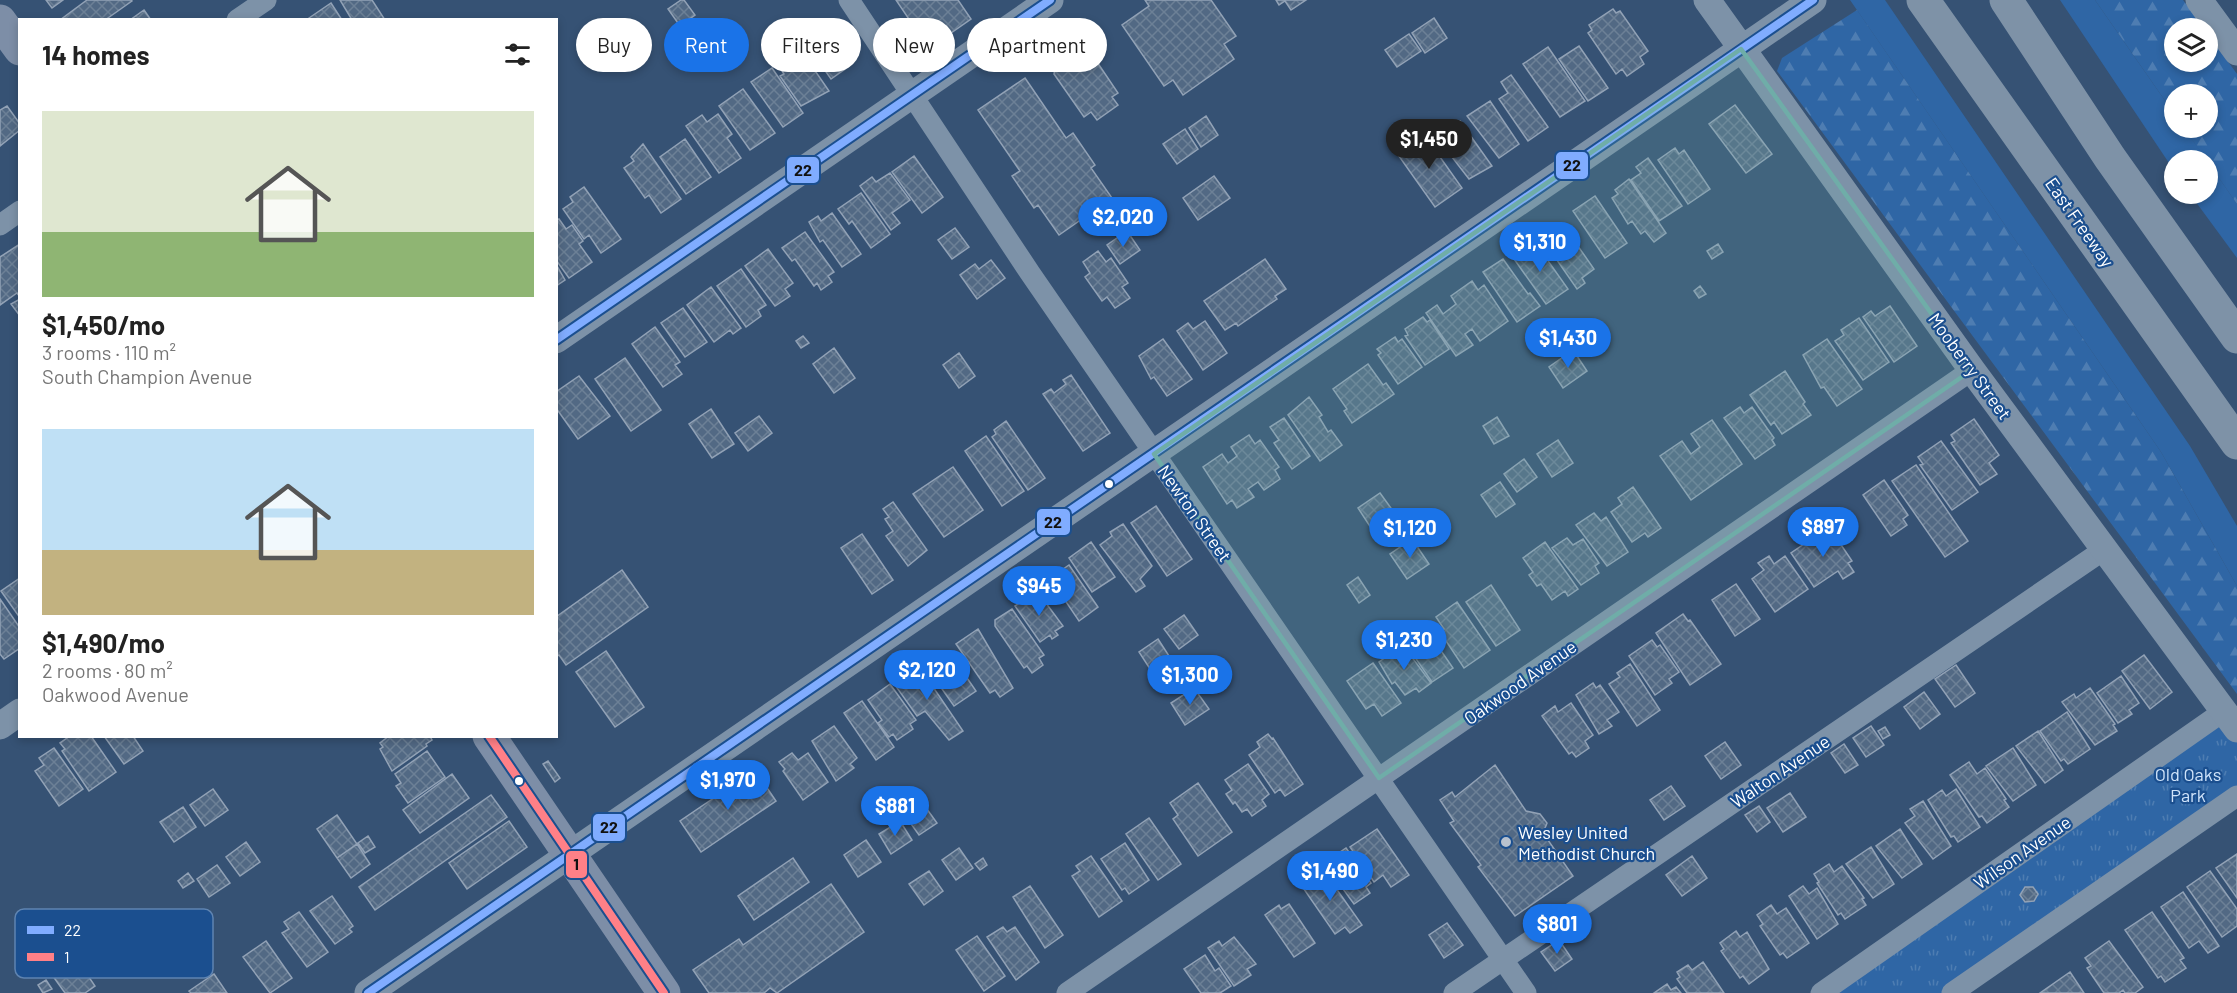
<!DOCTYPE html>
<meta charset="utf-8">
<style>
:root{--surface:#fff;--page:#f2f2f2;--text:#222;--muted:#767676;--accent:#1a73e8}
body{margin:0;font-family:Barlow,sans-serif;background:var(--page);color:var(--text);height:100vh;display:flex;flex-direction:column;font-size:22px;white-space:nowrap}
*{box-sizing:border-box;margin:0}
p{font-size:20px;color:var(--muted)}
.icon{flex:none;width:33px;height:33px;fill:none;stroke:currentColor;stroke-width:2;stroke-linecap:round;stroke-linejoin:round}
.map{position:relative;flex:1;overflow:hidden}
.sheet{position:absolute;left:18px;top:18px;width:540px;height:720px;display:flex;flex-direction:column;background:var(--surface);border-radius:0px;box-shadow:0 3px 9px #0003}
.sheet>*{flex:none}
.banner{position:absolute;left:576px;top:18px;width:570px;height:54px;display:flex;gap:12px}
.controls{position:absolute;left:2164px;top:18px;display:grid;gap:12px}
.controls a{display:grid;place-items:center;width:54px;height:54px;border-radius:50%;background:var(--surface);box-shadow:0 3px 9px #0003;font-size:30px}
.price{position:absolute;translate:-50% -51px;padding:0 14px;border-radius:21px;background:var(--accent);color:#fff;font-size:20px;line-height:39px;filter:drop-shadow(0 2px 3px #0008)}
.price::after{content:'';position:absolute;left:50%;top:36px;width:18px;height:14px;margin-left:-9px;background:inherit;clip-path:polygon(0 0,100% 0,50% 100%)}
.price.current{background:#222;color:#fff}
ul{padding:0;list-style:none}
li{display:grid;align-content:center;gap:12px;height:318px;padding:0 24px}
li span{display:grid;place-items:center;height:186px;border-radius:0px;color:#555}
li>.icon{margin-inline-start:auto}
span .icon{width:108px;height:108px;fill:#fffc;stroke-width:1}
li b{font-size:26px}
h2{display:flex;justify-content:space-between;align-items:center;height:72px;padding:0 24px;font-size:26px}
.tag{padding:0 21px;border-radius:27px;background:var(--surface);box-shadow:0 3px 9px #0003;font-size:21px;line-height:54px}
.tag.current{background:var(--accent);color:#fff}
.map>svg:first-child{display:block}
</style>
<div class="map">
<svg width="2237" height="993" viewBox="0 0 2237 993">
<defs>
<pattern id="forest-firs" width="22" height="20" patternUnits="userSpaceOnUse" patternTransform="scale(1.5)"><rect width="22" height="20" fill="#2f66a5"/><path d="M5 1l3.5 6h-7zM16 11l3.5 6h-7z" fill="#4e7db2"/></pattern>
<pattern id="park-tufts" width="24" height="20" patternUnits="userSpaceOnUse" patternTransform="scale(1.5)"><rect width="24" height="20" fill="#2f66a5"/><path d="M3 7l-1-3M5 7V3M7 7l1-3M15 17l-1-3M17 17v-4M19 17l1-3" fill="none" stroke="#4e7db2"/></pattern>
<pattern id="building-cross-hatch" width="8" height="8" patternUnits="userSpaceOnUse" patternTransform="scale(1.5)"><rect width="8" height="8" fill="#526984"/><path d="M0 0l8 8M0 8l8-8" fill="none" stroke="#6c8096"/></pattern>
</defs>
<rect width="100%" height="100%" fill="#365274"/>
<path fill="#2f66a5" d="M1850,0H1885L2190,446L2237,526V586L2161,452Z
M2060,0H2095L2175,115V128H2184L2207,160H2175V172Z
M2208,162L2237,204V258L2190,194H2208Z"/>
<path fill="url(#forest-firs)" d="M2095,0H2183L2204,28H2175V62H2208V34L2237,74V204L2184,128H2208V94H2175V115Z
M1857,10L2161,452L2237,586V694L1777,71L1782,58Z"/>
<path fill="url(#park-tufts)" d="M2221,720L2237,742V791L1943,993H1828Z"/>
<path fill="url(#building-cross-hatch)" stroke="#92a2b6" stroke-width="1.5" d="M46,0H63L52,8Z
M87,0H131L132,1L105,20H60Z
M340,0H372L385,20H352Z
M681,0H684L695,15L680,26L668,9Z
M896,0H958L971,19L941,40L930,22L917,31Z
M1145,0H1211L1236,36L1224,44L1234,59L1183,95L1173,80L1164,86L1122,25L1149,6Z
M1276,0H1306L1291,10L1285,1L1279,5Z
M331,3L342,20H311L309,18Z
M1613,9L1616,13L1620,11L1648,51L1640,57L1644,64L1627,76L1622,69L1616,74L1588,33L1592,30L1589,25Z
M144,10L151,20H130Z
M1434,18L1447,38L1425,53L1412,33Z
M818,23L848,67L831,79L800,35Z
M1409,34L1421,51L1397,67L1385,50Z
M789,43L804,61L807,59L829,91L801,106L780,76L784,74L772,55Z
M1579,46L1608,88L1588,101L1559,59Z
M1548,47L1585,101L1560,117L1523,64Z
M1082,50H1089L1118,93L1112,97L1118,105L1097,120L1091,112L1084,117L1054,74L1055,68L1060,64L1067,65L1062,58L1070,53L1075,60L1076,54Z
M772,68L803,113L783,127L751,82Z
M1511,75L1548,127L1528,141L1499,99L1508,93L1501,82Z
M1025,78L1066,138L1073,133L1095,165L1091,168L1112,198L1059,235L1038,205L1034,208L1012,176L1020,171L978,110Z
M743,89L775,133L750,150L719,106Z
M1490,101L1519,144L1499,158L1467,116Z
M1735,105L1772,154L1746,173L1709,124Z
M7,106L20,124V130L0,146V110Z
M718,114L732,134L727,138L741,158L719,173L686,126L702,115L707,122Z
M1206,116L1218,135L1201,147L1189,128Z
M1460,121L1492,166L1469,179L1448,152L1454,148L1444,132Z
M1185,129L1198,149L1177,164L1163,144Z
M1423,133L1462,188L1435,207L1396,152Z
M685,139L711,177L686,194L660,157Z
M643,144L681,199L661,213L649,195L645,198L624,168L634,161L631,157Z
M1675,148L1679,154L1684,150L1710,189L1688,204L1658,160Z
M914,156L943,197L922,213L892,172Z
M1648,158L1682,206L1659,221L1631,180L1641,173L1636,167Z
M890,173L910,200L892,213L900,223L891,230L860,186L872,177L876,182Z
M1214,176L1230,198L1198,220L1183,198Z
M1629,179L1666,233L1654,242L1645,231L1641,234L1632,221L1628,224L1612,198L1618,194L1615,190Z
M584,187L621,239L601,253L589,235L584,239L563,209L573,202L570,197Z
M861,193L890,234L871,248L852,221L849,224L838,209Z
M1595,196L1627,243L1605,258L1573,211Z
M832,213L861,254L842,267L823,240L820,242L809,222L818,216L821,221Z
M559,219L566,229L572,225L583,241L579,244L592,262L569,278L556,260V220Z
M955,228L969,247L952,259L938,240Z
M1560,228L1569,242L1573,239L1594,269L1582,278L1585,283L1577,289L1543,240Z
M1127,231L1140,250L1120,264L1107,245Z
M805,232L834,272L828,276L832,282L821,290L817,283L814,286L795,259L792,261L782,248Z
M1534,241L1568,289L1546,304L1514,259L1520,255L1518,251Z
M20,244V297L17,293L0,305V257Z
M1718,244L1723,252L1712,259L1707,251Z
M768,249L793,283L785,289L790,296L775,306L745,266Z
M1098,251L1106,262L1111,258L1128,283L1122,287L1130,298L1115,308L1107,297L1102,301L1085,277L1090,273L1083,262Z
M1265,259L1286,289L1275,296L1277,299L1238,326L1236,323L1225,330L1204,301Z
M1503,259L1528,294L1530,293L1540,306L1517,322L1483,272Z
M991,260L1005,278L977,299L960,275L975,264L979,269Z
M556,264L565,280L556,286Z
M741,269L766,305L758,310L761,316L746,327L717,286Z
M1472,281L1478,290L1484,285L1508,321L1480,341L1472,329L1465,334L1473,345L1456,356L1426,313L1437,305L1443,314L1456,304L1451,296Z
M1700,286L1706,294L1699,298L1694,291Z
M711,287L741,328L733,334L730,330L714,342L687,305Z
M20,299V316L11,304Z
M1890,306L1917,346L1894,362L1863,317L1871,311L1875,316Z
M683,308L707,342L685,357L661,323Z
M1423,317L1427,322L1430,320L1449,349L1425,365L1405,336L1408,335L1405,329Z
M1859,318L1889,362L1863,380L1835,341L1844,335L1841,330Z
M1205,321L1227,353L1203,370L1177,331L1188,323L1193,329Z
M655,327L680,362L675,365L682,374L663,387L632,344Z
M803,336L809,343L801,348L796,341Z
M1395,337L1398,342L1402,339L1422,367L1398,384L1378,355L1381,353L1377,349Z
M1163,339L1192,379L1167,396L1154,377L1151,379L1139,356Z
M1827,339L1862,389L1837,406L1824,387L1821,388L1803,355Z
M834,348L855,378L834,393L813,364Z
M1573,350L1587,371L1563,388L1549,367Z
M959,353L975,376L959,388L943,365Z
M625,358L661,410L631,431L595,379Z
M1368,364L1383,385L1386,383L1394,394L1352,423L1344,411L1347,409L1333,389Z
M1785,371L1805,402L1803,404L1811,415L1782,434L1774,422L1771,425L1750,395Z
M1071,375L1110,433L1083,451L1043,394L1051,389L1054,393L1066,384L1063,380Z
M579,376L610,416L578,439L556,408V392Z
M1309,397L1322,415L1319,417L1328,432L1331,430L1342,445L1320,461L1288,415Z
M1740,407L1744,413L1752,407L1774,438L1772,440L1775,445L1755,459L1724,418Z
M711,409L734,444L712,458L689,424Z
M759,416L772,433L748,451L735,433Z
M1497,417L1509,436L1494,444L1483,426Z
M1284,418L1310,456L1292,469L1274,443L1279,440L1270,427Z
M1974,419L1999,455L1989,463L1997,474L1980,485L1951,443L1955,441L1951,435Z
M1712,420L1742,464L1691,500L1660,456L1682,441L1691,454L1700,447L1691,434Z
M1006,421L1045,478L1028,490L992,437L996,434L994,430Z
M1249,435L1255,444L1260,440L1279,467L1275,470L1280,479L1264,490L1258,482L1248,489L1254,497L1237,508L1232,500L1227,504L1203,467L1222,454L1228,463L1237,456L1231,447Z
M986,436L1024,491L1002,506L965,451Z
M1558,440L1573,463L1552,477L1537,454Z
M1941,441L1978,492L1952,510L1920,465L1923,464L1918,457Z
M1524,459L1537,477L1517,492L1504,474Z
M1916,465L1968,541L1945,557L1892,481Z
M953,467L983,510L944,537L913,494Z
M1884,480L1908,515L1903,519L1907,525L1891,536L1863,495Z
M1500,482L1515,504L1496,517L1481,495Z
M1633,487L1661,528L1648,537L1645,533L1632,542L1611,512L1622,504L1618,498Z
M1380,493L1396,515L1373,531L1358,508Z
M893,502L927,550L908,566L886,536L893,531L885,519L889,517L883,509Z
M1156,506L1192,559L1167,576L1131,523Z
M1594,513L1601,521L1606,517L1628,552L1607,566L1576,525Z
M1123,524L1152,566L1140,579L1145,586L1136,592L1100,545L1112,536L1110,532Z
M1829,527L1852,561L1848,563L1854,572L1843,579L1838,571L1814,587L1791,553Z
M862,534L893,580L872,594L841,548Z
M1567,538L1573,545L1583,539L1599,563L1595,566L1599,573L1581,585L1552,548Z
M1412,539L1429,564L1407,579L1390,554Z
M1091,542L1115,577L1092,592L1069,558Z
M1545,542L1578,589L1568,596L1565,591L1552,600L1541,584L1537,586L1529,575L1533,572L1523,558Z
M1769,556L1774,564L1785,556L1808,589L1775,612L1752,579L1764,570L1758,563Z
M1069,565L1098,607L1079,621L1060,593L1065,589L1056,574Z
M622,570L648,607L566,665L559,655L556,657V617Z
M1358,577L1370,595L1359,603L1347,585Z
M20,578V618L1,591Z
M1736,584L1760,619L1735,636L1712,600Z
M1491,585L1520,630L1496,646L1466,602Z
M1037,591L1063,626L1055,631L1058,635L1052,639L1050,635L1040,642L1015,606Z
M0,599L20,628V648L4,659L0,654Z
M1457,602L1490,650L1464,668L1440,632L1444,629L1436,617Z
M1012,609L1044,655L1039,658L1043,665L1032,673L1027,666L1024,668L995,626V620Z
M1683,614L1688,621L1690,620L1721,664L1690,685L1656,633Z
M1184,615L1198,635L1179,649L1164,629Z
M978,629L1013,688L1000,697L995,690L990,693L956,644Z
M1426,629L1453,668L1432,682L1405,643Z
M1158,639L1171,659L1152,672L1139,652Z
M1652,640L1657,647L1660,645L1679,672L1669,679L1672,683L1655,695L1629,656Z
M1403,645L1431,683L1419,692L1416,688L1405,695L1395,682L1392,684L1379,662Z
M606,651L644,707L615,727L576,672Z
M950,653L976,691L954,706L925,665L941,654L943,658Z
M2144,655L2172,692L2150,709L2122,671Z
M916,662L963,731L949,740L925,711L917,716L895,685L906,678L902,672Z
M1373,663L1401,703L1382,716L1374,704L1366,709L1347,681Z
M1630,664L1660,710L1637,726L1609,684L1620,677L1617,673Z
M1956,665L1975,693L1955,707L1935,679Z
M2121,676L2139,703L2129,710L2132,714L2118,723L2097,693Z
M1593,683L1596,688L1600,685L1619,712L1607,720L1612,726L1599,734L1576,695Z
M890,684L916,720L910,724L913,729L897,740L893,734L889,737L878,723L882,720L868,700Z
M1194,688L1209,709L1185,725L1171,703Z
M2090,688L2115,724L2113,725L2117,731L2095,745L2062,702L2074,694L2076,698Z
M1924,692L1940,714L1920,729L1904,707Z
M862,701L894,747L876,760L844,713Z
M1571,703L1593,735L1585,741L1589,748L1576,757L1572,752L1569,754L1542,716L1555,706L1558,712Z
M2067,712L2090,749L2068,764L2064,759L2061,761L2040,731Z
M834,726L857,758L850,764L854,768L836,781L812,741Z
M1871,726L1884,745L1866,757L1853,738Z
M1885,727L1890,735L1883,739L1878,731Z
M2038,731L2063,770L2045,783L2016,746Z
M1268,734L1272,739L1273,738L1303,784L1285,796L1280,789L1275,793L1249,755L1260,747L1257,742Z
M70,736H91L116,772L89,791L62,751L65,749L60,743Z
M104,736H133L143,751L124,764Z
M389,736H430L432,740L426,744L427,746L392,771L380,749L383,747L380,743Z
M1725,742L1741,765L1721,779L1705,756Z
M1844,744L1858,765L1845,773L1831,753Z
M54,748L83,789L59,806L35,771L44,765L39,758Z
M2013,748L2036,785L2013,801L1986,766Z
M427,751L445,777L408,803L396,786L401,783L395,774Z
M792,753L798,760L808,753L828,782L803,800L783,771L785,769L779,762Z
M548,761L560,778L555,782L543,764Z
M1969,762L1977,774L1985,768L2006,799L2004,800L2009,807L1987,823L1982,816L1979,817L1950,775Z
M1248,764L1269,794L1262,800L1266,806L1252,816L1247,809L1242,812L1235,802L1233,804L1226,794L1232,790L1225,780Z
M1495,765L1526,811L1540,814L1547,823L1543,833L1573,876L1515,916L1478,867L1481,865L1450,823L1454,821L1440,800L1452,792L1455,797Z
M755,770L776,801L701,852L680,821Z
M452,774L469,798L420,833L403,810Z
M1198,783L1232,832L1198,856L1173,819L1178,815L1170,803Z
M1671,786L1685,806L1664,820L1650,800Z
M213,789L228,810L205,826L190,805Z
M1956,789L1980,827L1958,842L1954,836L1951,837L1928,800L1942,790L1946,796Z
M1790,793L1806,817L1783,832L1767,808Z
M491,795L507,817L375,910L359,887Z
M1923,801L1951,846L1933,859L1905,823L1915,816L1910,809Z
M924,805L937,823L919,835L906,817Z
M1759,806L1770,822L1757,832L1745,815Z
M183,807L196,827L174,842L160,822Z
M337,815L357,844L337,858L317,829Z
M1149,818L1181,864L1158,880L1126,834Z
M509,821L527,847L467,889L449,863Z
M900,821L912,840L891,854L879,834Z
M1377,829L1409,875L1391,887L1383,875L1374,882L1350,847Z
M1900,829L1922,864L1902,878L1876,846Z
M368,836L375,847L365,853L358,843Z
M866,840L881,862L858,877L844,855Z
M246,842L260,862L240,876L226,857Z
M1125,843L1149,880L1129,894L1125,888L1122,890L1101,859Z
M357,844L370,864L351,878L337,858Z
M1871,847L1894,884L1873,898L1846,864Z
M959,848L973,868L956,880L942,860Z
M1346,848L1371,883L1366,887L1370,893L1354,904L1324,863Z
M2237,854V898L2216,868Z
M1091,856L1122,901L1099,917L1072,876L1080,871L1076,866Z
M1692,856L1707,878L1682,896L1666,875Z
M793,858L809,882L754,920L738,896Z
M983,858L987,865L980,870L975,864Z
M1829,864L1834,872L1842,866L1864,898L1862,899L1866,905L1845,919L1841,913L1838,915L1817,883L1819,882L1814,874Z
M217,865L230,883L209,897L197,879Z
M1321,867L1362,925L1350,933L1345,927L1335,934L1299,882Z
M929,871L943,891L924,905L909,884Z
M2210,871L2237,909V926L2222,937L2187,887Z
M188,873L194,881L183,888L178,881Z
M831,884L864,932L777,993L770,988L764,993H709L693,970L739,939L743,945Z
M1030,886L1063,935L1045,948L1013,897Z
M1803,886L1809,894L1817,888L1838,924L1817,939L1789,896Z
M2025,887H2033L2038,894L2034,901L2025,902L2020,895Z
M2183,892L2219,946L2208,953L2199,941L2189,948L2161,907Z
M332,896L353,926L349,929L352,932L335,944L310,911Z
M1289,904L1315,943L1294,957L1265,915L1279,905L1281,909Z
M1771,905L1777,914L1786,908L1809,943L1787,958L1783,953L1780,955L1760,926L1763,924L1757,915Z
M299,912L328,952L307,967L282,933L289,929L284,922Z
M2152,912L2184,958L2180,960L2186,968L2165,982L2161,976L2158,978L2125,930Z
M1447,923L1463,945L1444,958L1429,935Z
M1003,927L1007,932L1015,927L1039,962L1016,980L987,937Z
M1736,931L1740,937L1747,932L1769,969L1749,984L1743,976L1740,978L1721,951L1724,949L1720,943Z
M977,936L1005,976L984,991L956,950Z
M1234,937L1256,964L1247,969L1251,975L1234,986L1208,948L1219,941L1222,946Z
M1559,940L1572,959L1555,971L1541,952Z
M266,941L292,978L270,993L243,957Z
M2109,941L2143,987L2135,993H2125L2123,990L2119,993H2104L2087,968L2091,966L2085,958Z
M71,951L95,986L85,993H65L47,968Z
M1205,955L1215,971L1219,968L1231,986L1220,993H1201L1184,969Z
M1703,962L1724,993H1687L1677,979L1680,977L1677,972L1688,965L1692,970Z
M2070,972L2084,993H2040Z
M214,974L227,993H191L189,991Z
M46,980L52,989L43,993L38,985Z
M1667,984L1671,990L1676,987L1681,993H1654Z"/>
<g fill="none" stroke-linecap="round" stroke-linejoin="round">
<path stroke="#7d92a8" stroke-width="21" d="M849,0L1030,273L1526,993
M237,20L266,0
M0,225L20,211
M1067,993L1972,370
M1454,993L2105,549
M1821,993L2224,711
M1952,993L2237,796"/>
<path stroke="#7d92a8" stroke-width="27" d="M1707,0L1972,370L2237,729
M2199,0L2237,52
M556,340L1050,0
M0,726L20,712
M368,993L1813,0"/>
<path stroke="#7d8ea7" stroke-width="33" d="M0,21L20,49
M489,736L664,993"/>
<path stroke="#7e92a7" stroke-width="33" d="M1923,0L2237,443
M2006,0L2110,158L2237,337"/>
<g stroke="#1b4f8f" stroke-width="12">
<path id="bus-1" d="M556,340L1050,0
M368,993L1813,0"/>
</g>
<g stroke="#1b4f8f" stroke-width="12">
<path id="bus-2" d="M489,736L664,993"/>
</g>
<use href="#bus-1" stroke="#80acff" stroke-width="8"/>
<use href="#bus-2" stroke="#ff8087" stroke-width="8"/>
</g>
<path fill="#6fada8" fill-opacity="0.2" stroke="#6fada8" stroke-width="4.5" stroke-linejoin="round" d="M1741,49L1972,370L1379,778L1154,454Z"/>
<g fill="#fff" stroke="#1b4f8f" stroke-width="2">
<circle cx="1109" cy="484" r="5"/>
<circle cx="519" cy="781" r="5"/>
</g>
<circle fill="#b9c2ce" stroke="#1b4f8f" stroke-width="2" cx="1506" cy="842" r="6"/>
<g text-anchor="middle" dominant-baseline="central" stroke-width="4.5" stroke-linejoin="round" paint-order="stroke">
<g font-size="18" fill="#fff" stroke="#1b4f8f">
<text transform="translate(2080 222) rotate(55)">East Freeway</text>
<text transform="translate(1970 366) rotate(54)">Mooberry Street</text>
<text transform="translate(1195 513) rotate(55)">Newton Street</text>
<text transform="translate(1520 682) rotate(-35)">Oakwood Avenue</text>
<text transform="translate(1780 771) rotate(-34)">Walton Avenue</text>
<text transform="translate(2022 852) rotate(-35)">Wilson Avenue</text>
</g>
<g font-size="18" fill="#cfe3fa" stroke="#1b4f8f">
<text x="2188" y="774">Old Oaks<tspan x="2188" dy="21">Park</tspan></text>
</g>
<g font-size="18" fill="#fff" stroke="#1b4f8f" text-anchor="start">
<text x="1518" y="832">Wesley United<tspan x="1518" dy="21">Methodist Church</tspan></text>
</g>
</g>
<rect x="15" y="909" width="198" height="69" rx="9" fill="#1b4f8f" stroke="#5f84b1" stroke-width="1.5"/>
<rect x="27" y="926" width="27" height="8" fill="#80acff"/>
<rect x="27" y="953" width="27" height="8" fill="#ff8087"/>
<g font-size="16" fill="#fff">
<text x="64" y="936">22</text>
<text x="64" y="963">1</text>
</g>
<g stroke="#1b4f8f" stroke-width="2">
<rect x="1555" y="151" width="34" height="29" rx="6" fill="#80acff"/>
<rect x="786" y="156" width="34" height="28" rx="6" fill="#80acff"/>
<rect x="1036" y="508" width="35" height="28" rx="6" fill="#80acff"/>
<rect x="592" y="813" width="34" height="29" rx="6" fill="#80acff"/>
<rect x="565" y="850" width="23" height="29" rx="6" fill="#ff8087"/>
</g>
<g font-size="16" text-anchor="middle" font-weight="bold" fill="#111">
<text x="1572" y="171">22</text>
<text x="803" y="176">22</text>
<text x="1053" y="528">22</text>
<text x="609" y="833">22</text>
<text x="576" y="870">1</text>
</g>
</svg>
<div class="controls">
<a><svg class="icon" aria-label="layers" viewBox="0 0 24 24"><path d="M12 4l9 5-9 5-9-5zM3 14l9 5 9-5"/></svg></a>
<a>+</a>
<a>−</a>
</div>
<b class="price current" style="left:1429px;top:170px">$1,450</b>
<b class="price" style="left:1123px;top:248px">$2,020</b>
<b class="price" style="left:1540px;top:273px">$1,310</b>
<b class="price" style="left:1568px;top:369px">$1,430</b>
<b class="price" style="left:1823px;top:558px">$897</b>
<b class="price" style="left:1410px;top:559px">$1,120</b>
<b class="price" style="left:1039px;top:617px">$945</b>
<b class="price" style="left:1404px;top:671px">$1,230</b>
<b class="price" style="left:927px;top:701px">$2,120</b>
<b class="price" style="left:1190px;top:706px">$1,300</b>
<b class="price" style="left:728px;top:811px">$1,970</b>
<b class="price" style="left:895px;top:837px">$881</b>
<b class="price" style="left:1330px;top:902px">$1,490</b>
<b class="price" style="left:1557px;top:955px">$801</b>
<div class="banner">
<a class="tag">Buy</a>
<a class="tag current">Rent</a>
<a class="tag">Filters</a>
<a class="tag">New</a>
<a class="tag">Apartment</a>
</div>
<section class="sheet">
<h2>14 homes<svg class="icon" aria-label="filters" viewBox="0 0 24 24"><path d="M4 7h16M4 17h16"/><circle cx="9" cy="7" r="2"/><circle cx="15" cy="17" r="2"/></svg></h2>
<ul>
<li><span style="background:linear-gradient(#dfe7d0 65%,#8fb573 0)"><svg class="icon" aria-label="home" viewBox="0 0 24 24"><path d="M3 11l9-7 9 7M6 9v11h12V9"/></svg></span><div><b>$1,450/mo</b><p>3 rooms · 110 m²</p><p>South Champion Avenue</p></div></li>
<li><span style="background:linear-gradient(#bfe0f5 65%,#c2b280 0)"><svg class="icon" aria-label="home" viewBox="0 0 24 24"><path d="M3 11l9-7 9 7M6 9v11h12V9"/></svg></span><div><b>$1,490/mo</b><p>2 rooms · 80 m²</p><p>Oakwood Avenue</p></div></li>
</ul>
</section>
</div>
